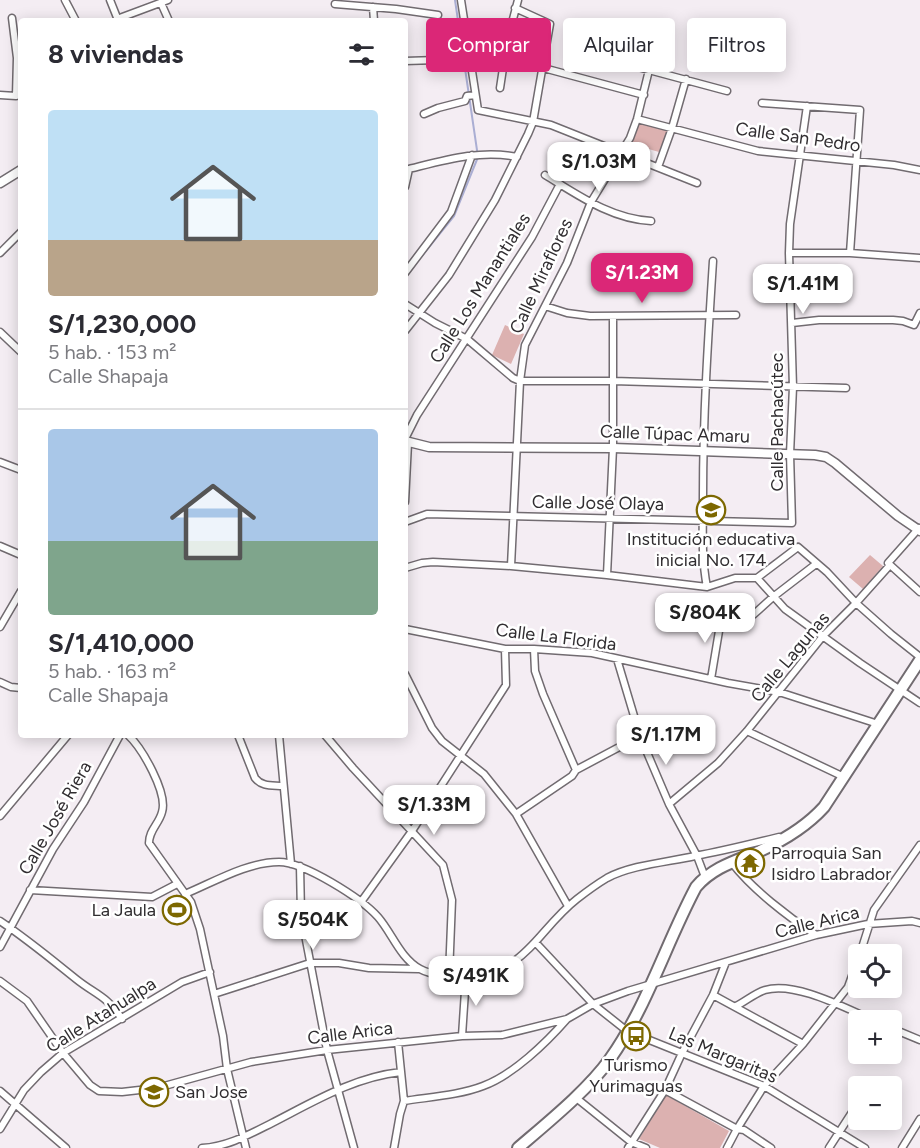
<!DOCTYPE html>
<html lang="es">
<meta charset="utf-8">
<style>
:root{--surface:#fff;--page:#f7f7f7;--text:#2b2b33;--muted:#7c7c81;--line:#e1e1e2;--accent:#db2777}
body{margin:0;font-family:Figtree,sans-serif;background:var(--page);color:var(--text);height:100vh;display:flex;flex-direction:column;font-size:22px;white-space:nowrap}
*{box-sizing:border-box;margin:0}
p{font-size:20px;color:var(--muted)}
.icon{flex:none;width:33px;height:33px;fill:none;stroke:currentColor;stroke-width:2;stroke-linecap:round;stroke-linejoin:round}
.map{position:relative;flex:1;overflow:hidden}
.drawer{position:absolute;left:18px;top:18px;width:390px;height:720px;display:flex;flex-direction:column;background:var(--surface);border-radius:6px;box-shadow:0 3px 15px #0003}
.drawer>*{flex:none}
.guide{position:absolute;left:426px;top:18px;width:404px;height:54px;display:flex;gap:12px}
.buttons{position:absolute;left:848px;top:944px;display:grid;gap:12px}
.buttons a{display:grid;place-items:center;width:54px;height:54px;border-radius:6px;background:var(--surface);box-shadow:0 3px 15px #0003;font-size:30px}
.price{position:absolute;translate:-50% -51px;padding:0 14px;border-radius:12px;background:#fff;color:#222;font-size:20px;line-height:39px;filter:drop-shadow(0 2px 3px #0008)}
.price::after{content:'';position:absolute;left:50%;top:36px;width:18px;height:14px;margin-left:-9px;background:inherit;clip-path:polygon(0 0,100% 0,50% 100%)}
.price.current{background:var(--accent);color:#fff}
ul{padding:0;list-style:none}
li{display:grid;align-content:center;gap:12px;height:318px;padding:0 30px}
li+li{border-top:2px solid var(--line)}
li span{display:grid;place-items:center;height:186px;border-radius:6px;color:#555}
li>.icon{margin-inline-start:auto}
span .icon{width:108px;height:108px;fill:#fffc;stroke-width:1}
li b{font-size:26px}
h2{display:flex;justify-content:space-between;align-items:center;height:72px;padding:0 30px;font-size:26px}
.chip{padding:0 21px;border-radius:6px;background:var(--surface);box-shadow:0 3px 15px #0003;font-size:21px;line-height:54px}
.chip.current{background:var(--accent);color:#fff}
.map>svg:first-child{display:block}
</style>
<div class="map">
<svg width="920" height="1148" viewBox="0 0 920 1148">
<rect width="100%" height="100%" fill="#f4edf3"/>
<path fill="#dcb1b0" d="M640,122L668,130L659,152L631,144Z
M505,325L524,334L511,364L492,355Z
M870,555L883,566L863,589L849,577Z
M177,894L190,919L177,926L164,902Z
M666,1095L729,1131L720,1148H660L639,1139Z"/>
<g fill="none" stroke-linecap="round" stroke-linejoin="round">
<path stroke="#aaaed3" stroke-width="2" d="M421,257L454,216L478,157L455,0"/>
<g stroke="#716b70" stroke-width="9">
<path id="street" d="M65,0L76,21
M110,0L118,20
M461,0L478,110L551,125L697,183
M161,3L169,21
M335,4L396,9L438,15
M373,7L374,21
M12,18L17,58L16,96
M117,19L168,0
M608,59L727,91
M405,61L470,59L525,63L644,95
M500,88L507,42L518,0
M0,95L16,96
M762,103L860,110L850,253
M424,114L438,108L465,101L467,96L475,95
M637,119L758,151L894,165L920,170
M658,167L672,128L686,79
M405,170C442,161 479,149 517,157
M545,175C578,195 611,219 651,221
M405,187L409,169
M0,253L21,232
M789,253H850L920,258
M405,273L451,212L472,155
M405,304L435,323L467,339L513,378L520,381H613L846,388
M545,306L567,313L590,316L736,315
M792,323L819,320H893L903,321L914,325L920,313
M405,331L449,275L495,200L528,134L533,122L550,24L515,8
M0,332L21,352
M405,439L417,415L532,237L560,184
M0,462L21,470
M405,502L408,443
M405,522L427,514L792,523L790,454L793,387L789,253L790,224L807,106
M919,528L888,563L920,592
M0,546L21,555
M511,566L520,381L525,345L567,263L591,202L630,138L637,119L649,70
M405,568L422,563L433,562L511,566L607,575L707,587L735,578H757
M607,575L613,448V317
M757,578L798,547L827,572L856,603L891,634L920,657
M757,578L785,609L860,663L920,703
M707,587C701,557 703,525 703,495C703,417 708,339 713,261
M753,615L773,597L816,564
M0,627L21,591
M405,629L505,649H534L592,653L728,683L779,692L878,724
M534,649L535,671L543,694L576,770
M617,659L640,736L669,804L697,856L705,877
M405,674L432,728L442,741L484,774L516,814L568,906
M711,679L722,613
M0,682L11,687L21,688
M747,731L844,777
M128,735C142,748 168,793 162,812C159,824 149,830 149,843L191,902L200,929L223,1036L227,1069L246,1148
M238,735L255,778C262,787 272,785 283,786
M279,735L291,864
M325,735L353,768L443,865L452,900L449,975
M669,804L718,763L747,731L823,636L856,603L890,565
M516,814L572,776L576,770L640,736
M0,816L68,735
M732,863C752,889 788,917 816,935
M300,866L301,914L327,1050L354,1148
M30,890L152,897L177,884
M185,894C214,882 247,862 279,862C304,862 361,898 378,917C392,933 400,958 420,969C433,976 451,976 465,976C526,975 536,931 577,899C586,892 597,884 607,878C631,865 668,862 695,856C723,851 751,844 779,837
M361,902L412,831L506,685L505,649
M0,921C27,939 51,959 76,979C96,995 106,995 122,1019
M536,943L593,1004L627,1031L764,1086L865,1148
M0,947L53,849L84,802L120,735
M860,954L874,910L920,845
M0,981L27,1001L63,1053L90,1085L99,1091L122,1092L157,1088L251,1062L327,1050L462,1036L502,1035L567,1019L593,1004L628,991L816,935L868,924L912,921L920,923
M214,994L310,963H339L369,968L419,969
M713,995L803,1044
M736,1006C746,1001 755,993 765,990C795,981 845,1008 873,1020
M891,1028L920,1040
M462,1036L466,976
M665,1090L737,1129L744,1130L771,1148
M0,1091L66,1148
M575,1097L631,1142L646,1148
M404,1101C429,1097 460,1095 483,1086C513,1075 546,1043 567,1019
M0,1129L24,1090L41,1072L63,1053L182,982L210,972
M202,1148C227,1147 250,1134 272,1123C313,1102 354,1077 401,1072
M394,1148L400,1114L404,1101L398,1042
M628,1148L665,1090L682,1053L713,995L726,962
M727,1148L737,1129L764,1086L803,1044L848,987L858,959
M829,1148L858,1103
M902,1148L920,1119"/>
</g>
<g stroke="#716b70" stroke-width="11">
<path id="secondary" d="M0,183L21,170
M405,441L429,447L613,448L815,455L826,457L835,463L898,516L920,531"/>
</g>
<g stroke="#716b70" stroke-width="14">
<path id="highway" d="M518,1148C547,1123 588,1090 610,1059C647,1007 666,943 696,887C713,867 736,861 760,851C784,840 806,827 824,807L920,660"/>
</g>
<use href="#street" stroke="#fff" stroke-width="6"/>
<use href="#secondary" stroke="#fff" stroke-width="8"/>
<use href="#highway" stroke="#fff" stroke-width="10"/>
</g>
<defs>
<g id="school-ring" transform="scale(1.5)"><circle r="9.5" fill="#fff" stroke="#7d6800" stroke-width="1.5"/><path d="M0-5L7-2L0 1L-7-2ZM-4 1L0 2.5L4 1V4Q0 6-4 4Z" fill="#7d6800"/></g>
<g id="temple-ring" transform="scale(1.5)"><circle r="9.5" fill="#fff" stroke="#7d6800" stroke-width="1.5"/><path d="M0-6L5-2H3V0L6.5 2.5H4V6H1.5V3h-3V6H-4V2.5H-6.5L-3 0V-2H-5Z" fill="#7d6800"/></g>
<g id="stadium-ring" transform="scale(1.5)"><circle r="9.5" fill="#fff" stroke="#7d6800" stroke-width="1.5"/><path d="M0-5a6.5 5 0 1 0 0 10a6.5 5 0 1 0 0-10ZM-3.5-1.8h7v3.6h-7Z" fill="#7d6800"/></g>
<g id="bus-ring" transform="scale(1.5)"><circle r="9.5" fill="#fff" stroke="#7d6800" stroke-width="1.5"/><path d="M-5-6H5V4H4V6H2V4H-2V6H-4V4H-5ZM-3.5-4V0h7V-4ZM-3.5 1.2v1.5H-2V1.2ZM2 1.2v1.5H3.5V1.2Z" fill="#7d6800"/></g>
</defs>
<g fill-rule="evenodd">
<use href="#school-ring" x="711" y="510"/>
<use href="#temple-ring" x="750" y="863"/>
<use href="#stadium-ring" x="177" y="910"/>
<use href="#bus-ring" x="636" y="1036"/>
<use href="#school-ring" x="154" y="1092"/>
</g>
<g text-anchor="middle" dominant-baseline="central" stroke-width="5" stroke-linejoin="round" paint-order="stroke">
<g font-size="18" fill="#312e31" stroke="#fff">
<text transform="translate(798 137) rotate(8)">Calle San Pedro</text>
<text transform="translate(541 276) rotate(-65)">Calle Miraflores</text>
<text transform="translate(480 288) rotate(-58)">Calle Los Manantiales</text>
<text transform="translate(777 422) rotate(-90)">Calle Pachacútec</text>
<text transform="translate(675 434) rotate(2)">Calle Túpac Amaru</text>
<text transform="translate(598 503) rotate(1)">Calle José Olaya</text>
<text transform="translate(556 637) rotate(7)">Calle La Florida</text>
<text transform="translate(790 657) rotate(-50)">Calle Lagunas</text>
<text transform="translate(55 818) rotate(-60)">Calle José Riera</text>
<text transform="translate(817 922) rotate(-14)">Calle Arica</text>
<text transform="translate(101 1015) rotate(-32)">Calle Atahualpa</text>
<text transform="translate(350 1033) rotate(-7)">Calle Arica</text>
<text transform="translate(723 1055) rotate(23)">Las Margaritas</text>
</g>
<g font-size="18" fill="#312e31" stroke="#fff">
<text x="711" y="539">Institución educativa<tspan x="711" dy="21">inicial No. 174</tspan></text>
<text x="771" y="853" text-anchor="start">Parroquia San<tspan x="771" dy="21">Isidro Labrador</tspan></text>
<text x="156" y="910" text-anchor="end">La Jaula</text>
<text x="636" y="1065">Turismo<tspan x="636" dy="21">Yurimaguas</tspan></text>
<text x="175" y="1092" text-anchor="start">San Jose</text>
</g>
</g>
</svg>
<div class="buttons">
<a><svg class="icon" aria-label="locate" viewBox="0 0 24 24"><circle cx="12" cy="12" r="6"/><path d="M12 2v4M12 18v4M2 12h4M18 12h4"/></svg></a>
<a>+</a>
<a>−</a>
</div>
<b class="price" style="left:599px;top:193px">S/1.03M</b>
<b class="price current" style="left:642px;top:304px">S/1.23M</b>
<b class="price" style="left:803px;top:315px">S/1.41M</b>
<b class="price" style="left:705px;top:644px">S/804K</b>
<b class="price" style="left:666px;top:766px">S/1.17M</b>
<b class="price" style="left:434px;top:836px">S/1.33M</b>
<b class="price" style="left:313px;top:951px">S/504K</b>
<b class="price" style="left:476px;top:1007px">S/491K</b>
<div class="guide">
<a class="chip current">Comprar</a>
<a class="chip">Alquilar</a>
<a class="chip">Filtros</a>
</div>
<section class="drawer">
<h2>8 viviendas<svg class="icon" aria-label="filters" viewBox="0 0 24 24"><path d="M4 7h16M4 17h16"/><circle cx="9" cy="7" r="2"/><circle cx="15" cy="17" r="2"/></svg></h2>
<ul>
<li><span style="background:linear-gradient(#bfe0f5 70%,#b9a48a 0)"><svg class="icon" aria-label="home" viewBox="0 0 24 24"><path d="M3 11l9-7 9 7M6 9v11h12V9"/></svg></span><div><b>S/1,230,000</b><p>5 hab. · 153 m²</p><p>Calle Shapaja</p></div></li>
<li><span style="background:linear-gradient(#a9c7e8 60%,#7fa58c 0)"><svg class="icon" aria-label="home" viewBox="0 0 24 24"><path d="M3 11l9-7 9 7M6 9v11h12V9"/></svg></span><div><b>S/1,410,000</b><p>5 hab. · 163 m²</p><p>Calle Shapaja</p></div></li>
</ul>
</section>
</div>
